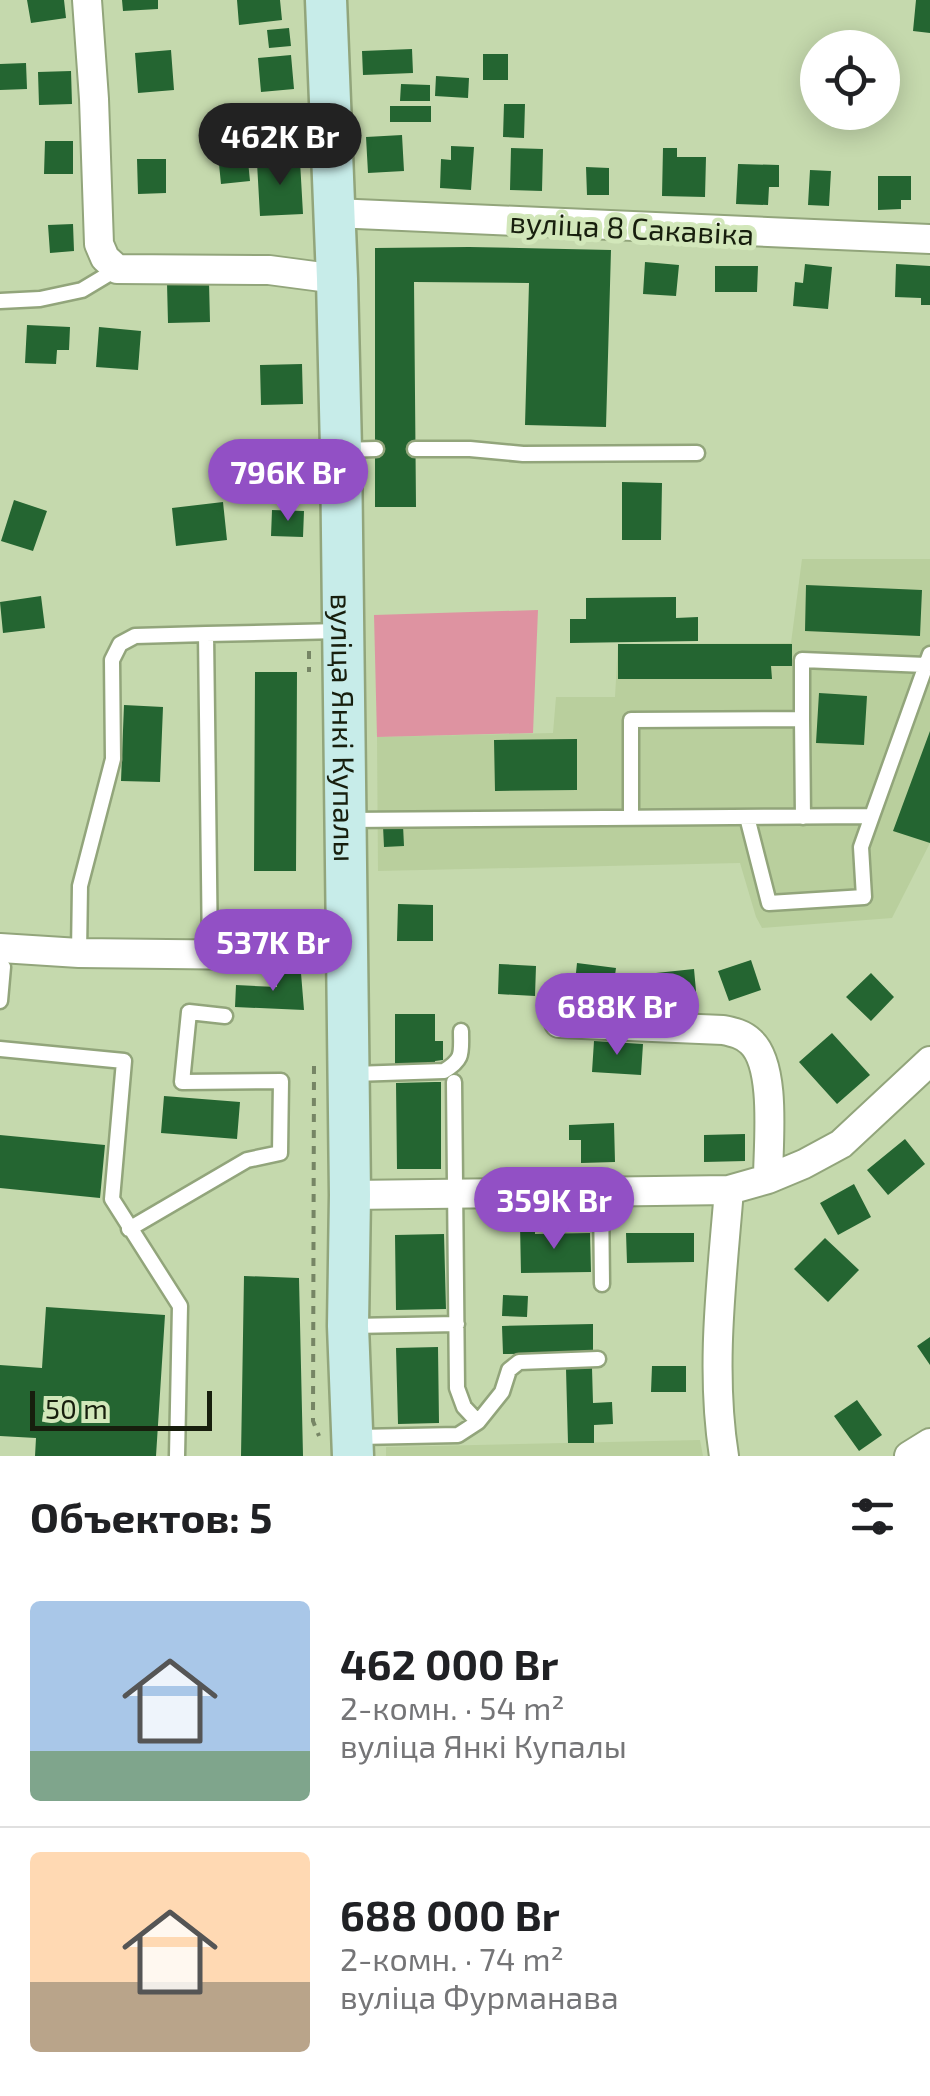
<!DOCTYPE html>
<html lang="ru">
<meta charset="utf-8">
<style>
:root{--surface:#fff;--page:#f6f6f6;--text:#202124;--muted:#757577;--line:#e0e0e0;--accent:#9250c5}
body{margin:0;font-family:"Exo 2",sans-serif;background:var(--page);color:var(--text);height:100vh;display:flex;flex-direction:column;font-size:38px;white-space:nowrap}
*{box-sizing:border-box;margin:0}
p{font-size:32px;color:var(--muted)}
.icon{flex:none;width:55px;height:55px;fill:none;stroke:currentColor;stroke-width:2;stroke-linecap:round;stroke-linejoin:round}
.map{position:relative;height:1456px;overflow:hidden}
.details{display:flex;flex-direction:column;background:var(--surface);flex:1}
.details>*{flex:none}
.fabs{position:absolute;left:800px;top:30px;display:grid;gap:20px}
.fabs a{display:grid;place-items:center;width:100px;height:100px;border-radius:50%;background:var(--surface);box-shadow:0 5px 25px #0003;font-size:50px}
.scale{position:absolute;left:30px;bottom:25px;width:182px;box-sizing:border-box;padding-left:10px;border:5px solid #171e0d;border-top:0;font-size:28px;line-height:35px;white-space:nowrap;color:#171e0d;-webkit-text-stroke:8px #d2e7ba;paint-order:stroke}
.price{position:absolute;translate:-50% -85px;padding:0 22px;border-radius:35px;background:var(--accent);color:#fff;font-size:32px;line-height:65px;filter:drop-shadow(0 2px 5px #0008)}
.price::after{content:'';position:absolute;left:50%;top:60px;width:30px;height:22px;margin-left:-15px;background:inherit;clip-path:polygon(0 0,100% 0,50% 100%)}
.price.on{background:#222;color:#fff}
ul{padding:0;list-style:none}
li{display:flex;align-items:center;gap:30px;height:250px;padding:0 30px}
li+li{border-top:2px solid var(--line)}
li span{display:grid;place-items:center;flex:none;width:280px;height:200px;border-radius:10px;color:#555}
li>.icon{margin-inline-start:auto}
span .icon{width:120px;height:120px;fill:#fffc;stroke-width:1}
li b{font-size:42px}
h2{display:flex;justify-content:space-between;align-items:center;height:120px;padding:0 30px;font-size:42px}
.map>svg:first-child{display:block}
</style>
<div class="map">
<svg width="930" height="1456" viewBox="0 0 930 1456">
<rect width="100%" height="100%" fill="#c5d9ad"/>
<path fill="#b9cf9d" d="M802,559H930V843L892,918L762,928L756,917L740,863L378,871L377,737L553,733L556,697H615L618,644L791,643Z
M700,1440L703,1456H386V1447Z"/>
<path fill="#de93a1" d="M538,610L533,733L377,737L374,615Z"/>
<path fill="#246531" d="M27,0H64L66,18L31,23Z
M122,0H158V9L123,11Z
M237,0H280L282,20L239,25Z
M916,0H930V33L913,31Z
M289,28L291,46L269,48L267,30Z
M412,49L413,73L363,75L362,51Z
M171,50L174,90L138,93L135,53Z
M483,54H508V80H483Z
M291,55L294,89L261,92L258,58Z
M26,63L27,89L0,90V64Z
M71,71L72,104L39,105L38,72Z
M436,76L469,78L468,98L435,96Z
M401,84L430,85V101H400Z
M283,103V121L304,120L305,143L267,145L266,104Z
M504,104H525L524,138L503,137Z
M390,106H431V122H390Z
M402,135L404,171L368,173L366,137Z
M45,141H73V174H44Z
M451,146L474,147L471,190L440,188L441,159L451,160Z
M511,148L543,149L542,191L510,190Z
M663,148H677V157H706L705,197L662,196Z
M137,159H166V193L138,194Z
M248,161L250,181L221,184L219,164Z
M300,161L303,214L260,216L257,163Z
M738,164L779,165V187H769L768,205L736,204Z
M586,167L609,168V195H587Z
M810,170L831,171L829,206L808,205Z
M878,176H911V200H901V209L878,210Z
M73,224L74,251L50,253L48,225Z
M469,247L611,250L606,427L525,425L529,283L414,282L416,507H375V248Z
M645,262L679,265L676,296L643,294Z
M805,264L832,267L828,309L793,306L795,282L803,283Z
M896,264L930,266V305H921V298L895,297Z
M715,266H758L757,292H715Z
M209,282L210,322L168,323L167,283Z
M27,325L70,327L69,350H57L56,364L25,363Z
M99,327L141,331L138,370L96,367Z
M302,364L303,404L261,405L260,365Z
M622,482L662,483L661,540H622Z
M14,500L47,511L33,551L1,541Z
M223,502L227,540L176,546L172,508Z
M272,510L304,511L303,537L271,536Z
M806,585L922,590L920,636L805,631Z
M41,596L45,628L3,633L0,602Z
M676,597V618L698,617V641L570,643V619H586V598Z
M618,644H792V666H771L772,679H618Z
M255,672H297L296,871H254Z
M819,693L867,696L864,745L816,743Z
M124,705L163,707L160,782L121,781Z
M930,731V843L893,831Z
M577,739V790L495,791L494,740Z
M403,825L404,846L384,847L383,826Z
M398,904L433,905V941H397Z
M751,960L761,990L729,1001L718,971Z
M577,963L616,968L612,996L574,992Z
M499,964L536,966L535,996L498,994Z
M694,969L697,1002L660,1006L656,973Z
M277,973H301L304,1010L235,1007L236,985L277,987Z
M871,973L894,997L871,1021L846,997Z
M395,1014H435V1041H443V1060L435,1061V1064L395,1065Z
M832,1033L870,1075L837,1104L799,1062Z
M594,1041L643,1044L641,1075L592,1072Z
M435,1082H441V1169H397L396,1083Z
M164,1096L240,1102L237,1139L161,1133Z
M614,1123L615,1162L581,1163V1140H569V1125Z
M745,1134V1161L704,1162V1135Z
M0,1135L105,1145L100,1198L0,1188Z
M905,1139L925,1164L888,1195L867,1170Z
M854,1184L871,1217L838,1235L820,1203Z
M520,1225H535V1234L590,1233L591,1272L521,1273Z
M626,1233H694V1262L627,1263Z
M444,1234L446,1309L396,1310L395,1235Z
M825,1238L859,1270L828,1302L794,1269Z
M244,1276L299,1278L303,1456H241Z
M503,1295L528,1296L527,1317L502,1316Z
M46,1307L165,1315L156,1456H35L36,1438L0,1436V1365L42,1368Z
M593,1324V1353L503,1354L502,1326Z
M930,1337V1365L917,1346Z
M438,1347L439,1423L398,1424L396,1348Z
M652,1366H686V1392H651Z
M592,1368L593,1403L612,1402L613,1424L594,1425V1443H568L566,1369Z
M857,1400L882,1435L859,1451L834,1416Z"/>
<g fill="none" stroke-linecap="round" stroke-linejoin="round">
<g stroke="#92a57b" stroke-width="19">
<path id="lane" d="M0,301L40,299L82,290L117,269
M415,449H470L523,454L697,453
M342,450L376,449
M802,719V660L926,665
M747,817L769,903L864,897L861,847L872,816
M631,818V720L802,719L803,817
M347,820L872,816L930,654
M79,953L80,886L113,759L112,660L120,644L135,636L206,634
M210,955L206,634L340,631
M0,1001L3,967
M0,1049L124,1061L112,1199L180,1306L177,1456
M353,1074L444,1071C464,1059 461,1053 461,1031
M454,1082L457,1388L464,1407L478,1422
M601,1192L602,1284
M129,1229L247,1160L280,1153L281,1081L182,1082L189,1012L225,1016
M352,1326L457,1324
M358,1437L458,1435L478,1422L502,1392L509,1370L519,1362L598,1359"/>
</g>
<g stroke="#92a57b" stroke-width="32">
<path id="street" d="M87,0L94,99L99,244L105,258L117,269L269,270L337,279
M334,213L930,239
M0,948L79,953L348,956
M559,1023L723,1030C733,1032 743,1034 751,1042C777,1066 768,1145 768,1179
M350,1195L729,1190L768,1179L804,1164L841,1144L930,1061
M724,1456C710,1369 722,1278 729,1190
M909,1456L930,1443"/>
</g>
<g stroke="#92a57b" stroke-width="45">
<g id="secondary">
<path id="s1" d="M326,0L337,279L341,450L350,1195L348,1326L353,1456"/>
</g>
</g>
<path stroke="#768565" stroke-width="4" stroke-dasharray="8 8" stroke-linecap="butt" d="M309,651V672
M314,1066L313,1421L319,1436"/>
<use href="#lane" stroke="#fff" stroke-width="14"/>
<use href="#street" stroke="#fff" stroke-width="28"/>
<use href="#secondary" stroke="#c7ece9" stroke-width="40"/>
</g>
<g text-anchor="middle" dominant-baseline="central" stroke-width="10" stroke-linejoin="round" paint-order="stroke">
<g font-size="30" fill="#171e0d" stroke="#d2e7ba">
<text transform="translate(632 227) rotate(3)">вуліца 8 Сакавіка</text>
<text stroke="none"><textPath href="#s1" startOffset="728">вуліца Янкі Купалы</textPath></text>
</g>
</g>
</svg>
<div class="fabs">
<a><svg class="icon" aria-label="locate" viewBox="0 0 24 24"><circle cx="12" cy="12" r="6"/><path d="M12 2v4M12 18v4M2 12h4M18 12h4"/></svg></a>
</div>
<div class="scale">50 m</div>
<b class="price on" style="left:280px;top:188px">462K Br</b>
<b class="price" style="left:288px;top:524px">796K Br</b>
<b class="price" style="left:273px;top:994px">537K Br</b>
<b class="price" style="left:617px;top:1058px">688K Br</b>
<b class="price" style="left:554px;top:1252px">359K Br</b>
</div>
<section class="details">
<h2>Объектов: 5<svg class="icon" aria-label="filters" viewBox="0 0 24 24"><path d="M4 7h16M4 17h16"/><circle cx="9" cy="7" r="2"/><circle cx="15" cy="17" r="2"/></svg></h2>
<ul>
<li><span style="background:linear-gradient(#a9c7e8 75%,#7fa58c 0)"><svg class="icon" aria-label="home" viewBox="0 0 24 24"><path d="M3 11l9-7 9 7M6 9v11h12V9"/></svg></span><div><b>462 000 Br</b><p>2-комн. · 54 m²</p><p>вуліца Янкі Купалы</p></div></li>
<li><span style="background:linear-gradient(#ffd9b3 65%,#b9a48a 0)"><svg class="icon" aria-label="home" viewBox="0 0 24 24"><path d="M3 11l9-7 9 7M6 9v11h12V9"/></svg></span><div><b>688 000 Br</b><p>2-комн. · 74 m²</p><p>вуліца Фурманава</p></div></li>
</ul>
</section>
